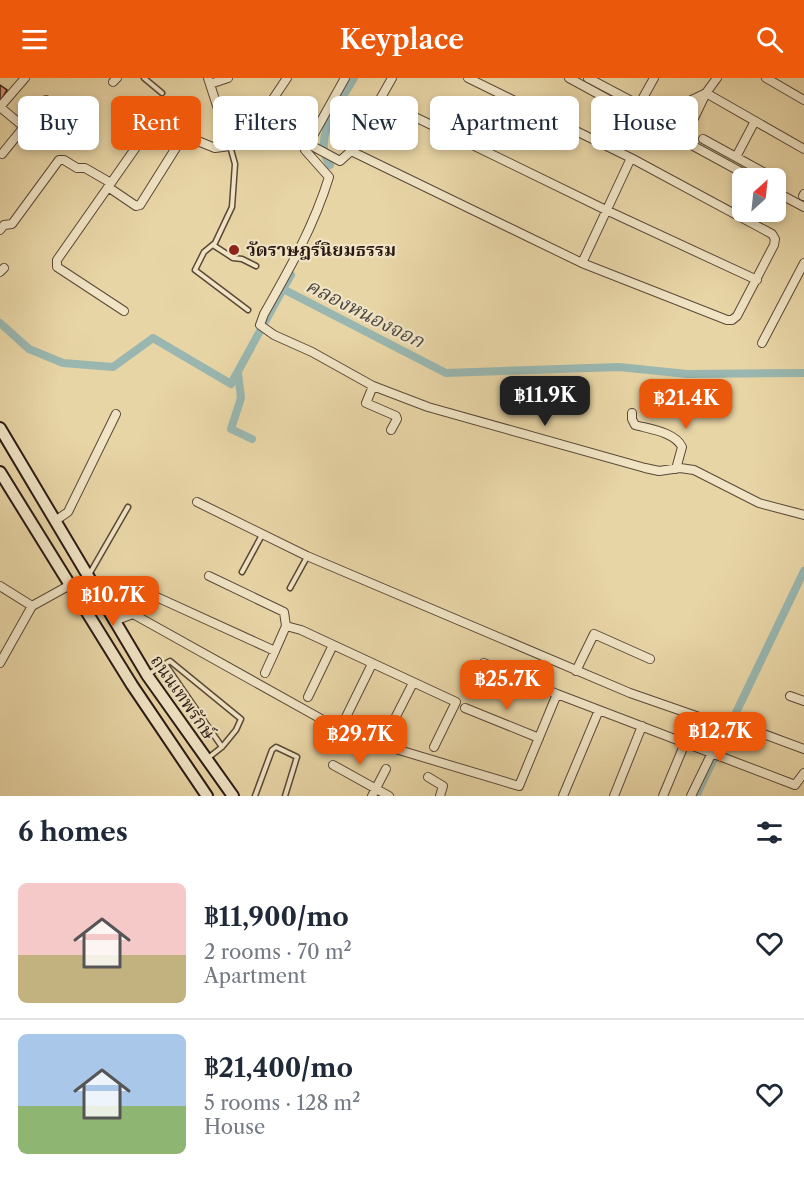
<!DOCTYPE html>
<meta charset="utf-8">
<style>
:root{--surface:#fff;--page:#f2f2f3;--text:#1f2937;--muted:#747a83;--line:#e0e1e3;--accent:#ea580c}
body{margin:0;font-family:"Libre Caslon Text","Noto Serif Thai",serif;background:var(--page);color:var(--text);height:100vh;display:flex;flex-direction:column;font-size:22px;white-space:nowrap}
*{box-sizing:border-box;margin:0}
p{font-size:20px;color:var(--muted)}
.icon{flex:none;width:33px;height:33px;fill:none;stroke:currentColor;stroke-width:2;stroke-linecap:round;stroke-linejoin:round}
.map{position:relative;height:718px;overflow:hidden}
.side{display:flex;flex-direction:column;background:var(--surface);flex:1}
.side>*{flex:none}
.top-card{position:absolute;left:18px;top:18px;width:768px;height:54px;display:flex;gap:12px}
.needle{width:39px;rotate:27deg}
.fabs{position:absolute;left:732px;top:90px;display:grid;gap:12px}
.fabs a{display:grid;place-items:center;width:54px;height:54px;border-radius:9px;background:var(--surface);box-shadow:0 3px 9px #0003;font-size:30px}
.price{position:absolute;translate:-50% -51px;padding:0 14px;border-radius:12px;background:var(--accent);color:#fff;font-size:20px;line-height:39px;filter:drop-shadow(0 2px 3px #0008)}
.price::after{content:'';position:absolute;left:50%;top:36px;width:18px;height:14px;margin-left:-9px;background:inherit;clip-path:polygon(0 0,100% 0,50% 100%)}
.price.on{background:#222;color:#fff}
ul{padding:0;list-style:none}
li{display:flex;align-items:center;gap:18px;height:150px;padding:0 18px}
li+li{border-top:2px solid var(--line)}
li span{display:grid;place-items:center;flex:none;width:168px;height:120px;border-radius:9px;color:#555}
li>.icon{margin-inline-start:auto}
span .icon{width:72px;height:72px;fill:#fffc;stroke-width:1}
li b{font-size:26px}
h2{display:flex;justify-content:space-between;align-items:center;height:72px;padding:0 18px;font-size:26px}
.pill{padding:0 21px;border-radius:9px;background:var(--surface);box-shadow:0 3px 9px #0003;font-size:21px;line-height:54px}
.pill.on{background:var(--accent);color:#fff}
header{display:flex;justify-content:space-between;align-items:center;height:78px;padding:0 18px;background:var(--accent);color:#fff;font-size:27px;font-weight:600}
.map>svg:first-child{display:block}
</style>
<header><svg class="icon" aria-label="menu" viewBox="0 0 24 24"><path d="M4 6h16M4 12h16M4 18h16"/></svg>Keyplace<svg class="icon" aria-label="search" viewBox="0 0 24 24"><circle cx="10" cy="10" r="6"/><path d="M15 15l6 6"/></svg></header>
<div class="map">
<svg width="804" height="718" viewBox="0 0 804 718">
<defs>
<filter id="shadow"><feDropShadow dx="3" dy="2" stdDeviation="0" flood-color="#0004"/></filter>
</defs>
<rect width="100%" height="100%" fill="#e8d5a6"/>
<filter id="stains"><feTurbulence type="fractalNoise" baseFrequency=".00333" numOctaves="4"/><feColorMatrix values="0 0 0 0 .2 0 0 0 0 .09 0 0 0 0 .02 0 0 0 .5 -.17"/></filter>
<radialGradient id="worn" r=".72"><stop offset=".6" stop-color="#630" stop-opacity="0"/><stop offset="1" stop-color="#630" stop-opacity=".3"/></radialGradient>
<g fill="none" stroke-linecap="round" stroke-linejoin="round">
<path stroke="#99b7b0" stroke-width="8" d="M330,87C311,60 340,25 354,0
M283,211L291,197
M0,245L29,271L63,285L113,289L153,260L231,306L283,211L446,295L619,289L687,296L804,295
M238,295L241,320L231,351L252,361
M696,718L804,493"/>
</g>
<path fill="#e09377" stroke="#2a1a14" stroke-width="1.5" filter="url(#shadow)" d="M0,7L7,12L0,24Z"/>
<g fill="none" stroke-linecap="round" stroke-linejoin="round">
<g stroke="#5a4938" stroke-width="7">
<path id="lane" d="M144,0L162,15
M230,68L235,86L232,129L215,165L204,174L195,192L248,232
M213,167L233,180L242,181L256,188
M242,494L262,457
M90,495L128,429
M290,510L307,479
M165,586L170,583L241,641L236,652L222,669
M147,597L165,586L222,669L208,680
M255,718L272,672L276,669L297,679L285,718"/>
</g>
<g stroke="#5a4938" stroke-width="10">
<path id="street" d="M345,0L305,72L329,99C314,148 289,192 264,236L260,247L274,257L312,274L373,308L428,329L645,390L659,393L680,390L694,392L759,425L804,437
M569,0L752,100
M588,0L639,27L654,0
M717,0L706,15L804,71
M766,0L804,22
M113,4L117,0
M210,6L228,0
M380,22L606,132L757,202
M0,29L25,0
M0,29L24,49
M259,42L287,0
M225,54L259,42H264L340,83L351,73L392,0
M667,54L681,27L706,15L683,63
M703,61L774,100
M351,73L582,185L727,242H732L737,238L774,167L775,161L772,156L631,80L468,0
M2,76L46,22
M736,79L755,43
M108,109L136,128L140,127L184,57
M776,114L804,129
M803,118L804,116
M0,152L4,147L12,146L59,82H64L77,90H85L111,105
M582,185L631,80
M0,194L4,190
M124,233L57,189V182L153,45L215,70L230,68L208,0
M762,265L804,185
M373,308L366,325L396,338L397,341L391,352
M632,335V341L635,347C649,351 675,354 682,369L676,391
M197,424L307,478L630,615L725,648L691,718
M55,443L68,434L116,336
M209,498L284,534L286,548
M0,508L32,528
M104,523L121,515L139,511L275,573L286,548L301,552L456,624L434,669
M114,543L133,536L341,652L379,666L519,708L557,616L795,707L804,695
M0,585L32,528L70,507
M576,593L594,556L650,581
M265,595L275,573
M477,600L484,585L557,616
M790,618L804,623
M308,619L333,567
M465,630L539,660
M346,639L372,586
M742,648L804,671
M387,656L413,605
M333,687L389,718
M428,699L443,708L440,718
M372,718L386,691
M563,718L599,632
M614,718L642,648
M663,718L685,665"/>
</g>
<g stroke="#2a1a14" stroke-width="14">
<path id="secondary" d="M0,350L147,597L233,718
M0,394L132,607L207,718"/>
</g>
<use href="#lane" stroke="#f0e4c5" stroke-width="4"/>
<use href="#street" stroke="#f0e4c5" stroke-width="8"/>
<use href="#secondary" stroke="#f0e4c5" stroke-width="10"/>
</g>
<circle fill="#8f2418" stroke="#f0e4c5" stroke-width="2" cx="234" cy="172" r="6"/>
<g text-anchor="middle" dominant-baseline="central" stroke-width="4.5" stroke-linejoin="round" paint-order="stroke">
<g font-size="18" font-weight="bold" fill="#2a1a14" stroke="#f0e4c5" text-anchor="start">
<text x="246" y="172">วัดราษฎร์นิยมธรรม</text>
</g>
<g font-size="18" fill="#2a1a14" stroke="#f0e4c5">
<text transform="translate(183 619) rotate(55)">ถนนเทพรักษ์</text>
</g>
<g font-size="20" font-style="italic" fill="#4b4943" stroke="#f0e4c5">
<text transform="translate(365 235) rotate(27)">คลองหนองจอก</text>
</g>
</g>
<rect width="100%" height="100%" filter="url(#stains)"/>
<rect width="100%" height="100%" fill="url(#worn)"/>
</svg>
<div class="fabs">
<a><svg class="needle" viewBox="-14 -14 28 28"><path d="M0-13l5 13h-10z" fill="#e53935"/><path d="M0 13l5-13h-10z" fill="#747a83"/></svg></a>
</div>
<b class="price on" style="left:545px;top:349px">฿11.9K</b>
<b class="price" style="left:686px;top:352px">฿21.4K</b>
<b class="price" style="left:113px;top:549px">฿10.7K</b>
<b class="price" style="left:507px;top:633px">฿25.7K</b>
<b class="price" style="left:720px;top:685px">฿12.7K</b>
<b class="price" style="left:360px;top:688px">฿29.7K</b>
<div class="top-card">
<a class="pill">Buy</a>
<a class="pill on">Rent</a>
<a class="pill">Filters</a>
<a class="pill">New</a>
<a class="pill">Apartment</a>
<a class="pill">House</a>
</div>
</div>
<section class="side">
<h2>6 homes<svg class="icon" aria-label="filters" viewBox="0 0 24 24"><path d="M4 7h16M4 17h16"/><circle cx="9" cy="7" r="2"/><circle cx="15" cy="17" r="2"/></svg></h2>
<ul>
<li><span style="background:linear-gradient(#f6c9c9 60%,#c2b280 0)"><svg class="icon" aria-label="home" viewBox="0 0 24 24"><path d="M3 11l9-7 9 7M6 9v11h12V9"/></svg></span><div><b>฿11,900/mo</b><p>2 rooms · 70 m²</p><p>Apartment</p></div><svg class="icon" aria-label="heart" viewBox="0 0 24 24"><path d="M12 20l-8-8c-3-5 5-10 8-4 3-6 11-1 8 4z"/></svg></li>
<li><span style="background:linear-gradient(#a9c7e8 60%,#8fb573 0)"><svg class="icon" aria-label="home" viewBox="0 0 24 24"><path d="M3 11l9-7 9 7M6 9v11h12V9"/></svg></span><div><b>฿21,400/mo</b><p>5 rooms · 128 m²</p><p>House</p></div><svg class="icon" aria-label="heart" viewBox="0 0 24 24"><path d="M12 20l-8-8c-3-5 5-10 8-4 3-6 11-1 8 4z"/></svg></li>
</ul>
</section>
